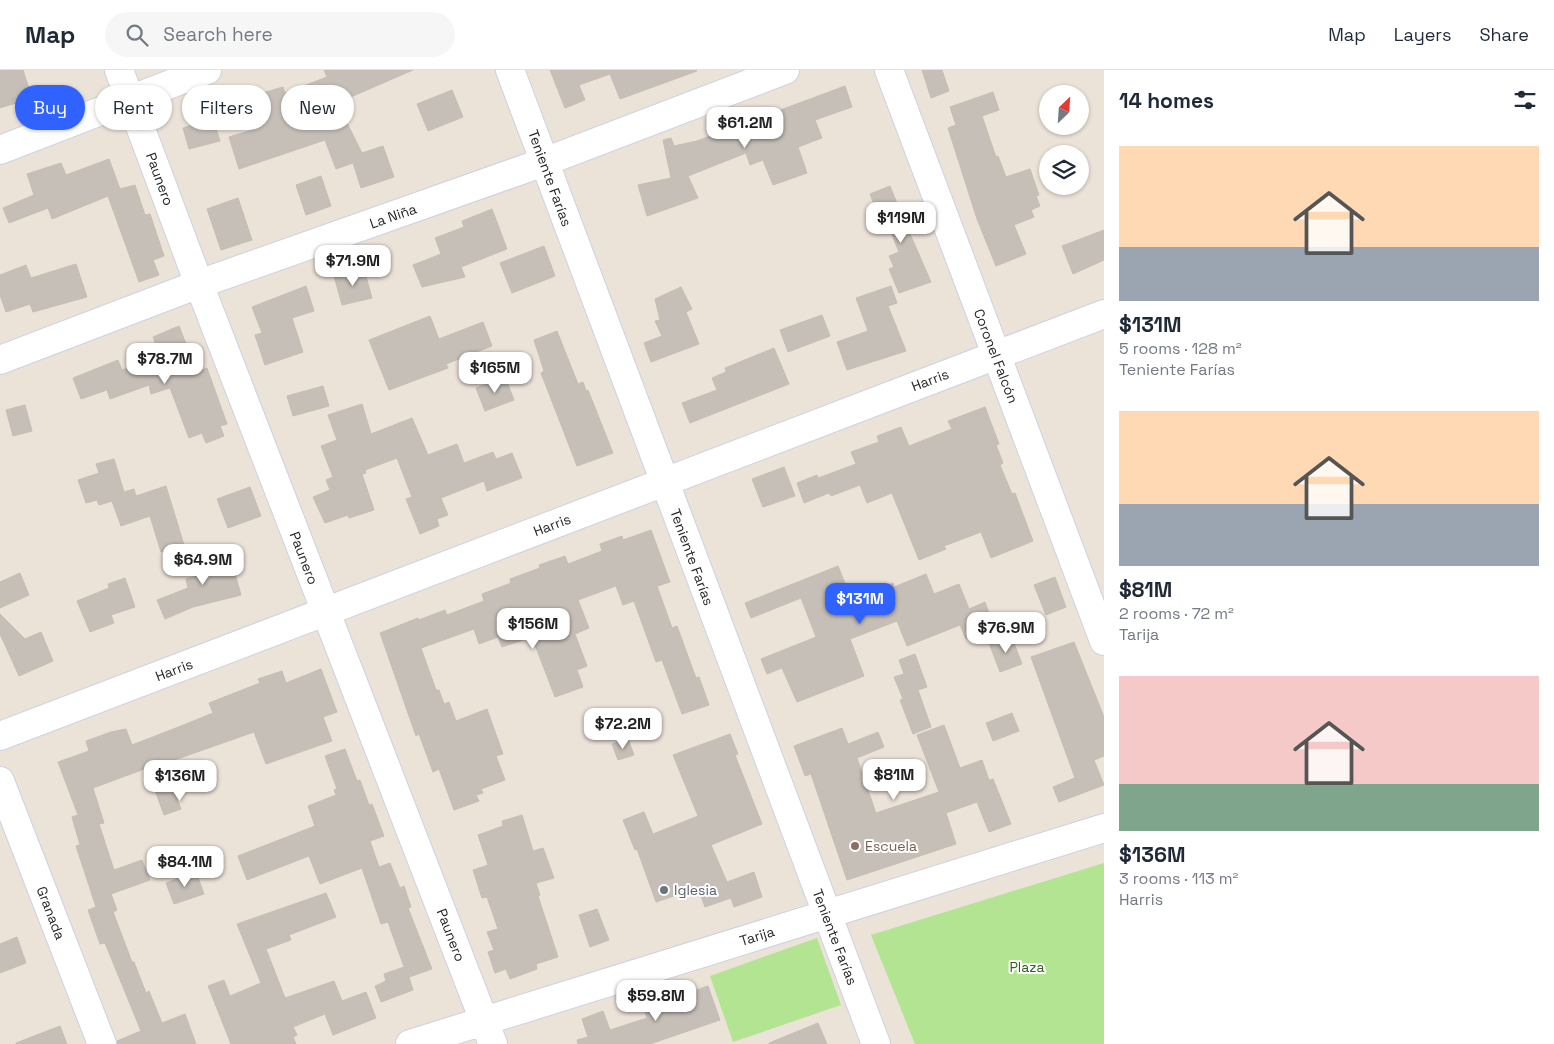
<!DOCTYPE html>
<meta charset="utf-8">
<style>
:root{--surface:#fff;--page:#f6f6f7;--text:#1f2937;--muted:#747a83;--line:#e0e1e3;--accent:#3062ff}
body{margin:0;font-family:"Space Grotesk",sans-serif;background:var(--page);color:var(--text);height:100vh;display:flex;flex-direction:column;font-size:19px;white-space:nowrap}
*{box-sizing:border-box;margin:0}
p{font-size:16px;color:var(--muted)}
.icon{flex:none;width:28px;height:28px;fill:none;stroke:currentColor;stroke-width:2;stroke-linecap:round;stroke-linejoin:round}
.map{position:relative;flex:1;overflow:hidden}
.drawer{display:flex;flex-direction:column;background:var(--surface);width:450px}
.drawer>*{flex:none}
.top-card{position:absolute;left:15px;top:15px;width:475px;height:45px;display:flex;gap:10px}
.needle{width:32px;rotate:25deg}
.buttons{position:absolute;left:1039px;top:15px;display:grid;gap:10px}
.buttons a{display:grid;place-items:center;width:50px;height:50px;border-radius:50%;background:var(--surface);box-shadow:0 1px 4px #0004;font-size:25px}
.price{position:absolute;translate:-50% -42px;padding:0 11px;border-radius:10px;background:#fff;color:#222;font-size:16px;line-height:32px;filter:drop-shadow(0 1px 2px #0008)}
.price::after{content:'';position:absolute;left:50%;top:30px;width:15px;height:11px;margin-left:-8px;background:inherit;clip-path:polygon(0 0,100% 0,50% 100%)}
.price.active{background:var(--accent);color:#fff}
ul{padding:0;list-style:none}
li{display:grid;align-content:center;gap:10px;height:265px;padding:0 15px}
li span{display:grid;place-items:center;height:155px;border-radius:0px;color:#555}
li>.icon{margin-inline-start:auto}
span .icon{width:90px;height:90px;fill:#fffc;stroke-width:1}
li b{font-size:21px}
h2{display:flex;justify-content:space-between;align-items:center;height:60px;padding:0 15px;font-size:21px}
.tag{padding:0 18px;border-radius:22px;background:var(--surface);box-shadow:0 1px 4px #0004;font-size:18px;line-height:45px}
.tag.active{background:var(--accent);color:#fff}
header{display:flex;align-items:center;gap:30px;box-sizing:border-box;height:70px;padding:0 25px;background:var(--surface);border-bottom:1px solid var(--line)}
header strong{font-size:24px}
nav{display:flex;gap:28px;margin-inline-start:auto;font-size:18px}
.search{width:350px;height:45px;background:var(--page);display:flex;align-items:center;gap:12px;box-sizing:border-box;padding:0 18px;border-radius:28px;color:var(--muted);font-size:19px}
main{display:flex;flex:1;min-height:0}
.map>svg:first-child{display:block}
</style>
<header>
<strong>Map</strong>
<div class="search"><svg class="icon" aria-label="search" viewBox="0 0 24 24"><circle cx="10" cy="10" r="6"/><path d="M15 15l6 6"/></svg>Search here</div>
<nav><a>Map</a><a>Layers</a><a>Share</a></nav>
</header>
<main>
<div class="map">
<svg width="1104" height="974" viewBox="0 0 1104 974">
<rect width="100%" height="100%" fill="#ebe2d8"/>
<path fill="#b2e492" d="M1104,793V974H915L871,865Z
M817,868L841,935L733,972L710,906Z"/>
<path fill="#c6bfb8" stroke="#c6beb2" d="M0,0H23L33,31L17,36L16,33L0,38Z
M324,0H413L337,33L362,83L383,76L394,107L361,118L353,93L336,99L325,70L239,99L229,67L262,57L252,26L283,17L285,23L327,7Z
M550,0H696L697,1L620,29L610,4L579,15L585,30L565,38Z
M922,0H942L949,21L931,28Z
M845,16L852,37L815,50L822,68L798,77L807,103L773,115L763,90L750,95L746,83L688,106L698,128L647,146L638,115L671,108L663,70L671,68L674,76L697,71Z
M452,20L463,47L428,61L417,34Z
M993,22L999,40L982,46L996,87L998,86L1006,107L1030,99L1039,125L1036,126L1040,136L1031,140L1034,147L1014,155L1026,184L996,196L977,149L948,58L956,55L950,37Z
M213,48L220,71L189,79L183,58Z
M109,89L120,119L135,115L145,145L150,144L164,186L153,190L159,205L139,212L108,126L52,149L48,138L9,153L3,138L34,125L27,104L61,93L66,105Z
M321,106L331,136L306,145L296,115Z
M890,116L900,141L906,138L913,157L908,159L931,212L899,223L889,199L894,197L889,186L899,182L881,137L876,139L870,124Z
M238,128L252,170L221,180L207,139Z
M492,139L507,179L461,197L465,207L422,217L413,195L441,184L435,168L464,157L462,151Z
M1104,160V190L1073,204L1062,176Z
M544,176L555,206L512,223L500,193Z
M76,194L87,227L33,242L30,234L6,242L0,225V205L26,195L31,208Z
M364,199L372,228L342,235L334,206Z
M306,216L314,241L292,248L303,282L265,295L255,265L262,263L252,237Z
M891,216L897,233L888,236L906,281L847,300L837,272L868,261L856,228Z
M681,217L692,239L686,242L699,274L651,292L644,273L662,266L655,251L660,250L655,229Z
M822,245L830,266L788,282L780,260Z
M430,246L439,269L483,252L492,276L446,294L448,298L389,320L369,270Z
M179,256L197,302L207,298L227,354L220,356L224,366L206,373L202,363L189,368L170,318L151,324L149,315L110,329L107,320L81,329L73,308L118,290L122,300L161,288L153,267Z
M557,261L578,314L583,312L586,321L588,320L613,383L577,396L541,303L544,301L534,270Z
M774,278L789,314L690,353L682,333L717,320L712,308L726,302L725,298Z
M505,307L514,330L485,341L476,318Z
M323,316L329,336L293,346L287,326Z
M362,334L371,364L412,348L428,385L457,374L464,393L493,382L496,389L512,383L522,408L487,421L484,411L441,428L448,445L437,449L439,456L420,464L406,429L412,427L397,388L365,400L366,403L362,404L374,440L349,448L348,445L325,453L313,427L330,420L326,410L333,407L321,376L337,370L328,345Z
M25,335L32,361L13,366L6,340Z
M985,337L999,374L996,375L1003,393L1000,395L1012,424L1015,423L1033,471L991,488L981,462L944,476L946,479L919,490L892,423L867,433L860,415L831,426L829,423L804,433L797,413L817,405L818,408L856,394L851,382L879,372L877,366L901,357L909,376L952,359L948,351Z
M114,389L124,422L134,419L136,426L166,416L184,475L161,482L150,446L121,456L112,431L99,435L97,430L86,433L78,410L99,403L96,394Z
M784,397L795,426L763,437L752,409Z
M250,417L261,446L228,458L217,429Z
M651,460L670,512L657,516L672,558L677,556L696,608L699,607L709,635L682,644L662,590L656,592L634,531L623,535L616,516L578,530L589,558L575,564L587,596L577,600L583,617L555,627L532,567L502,577L498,567L479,574L474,559L421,578L436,620H439L444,634L449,632L456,651L487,639L503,684L496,686L505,710L481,719L483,723L476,725L479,731L454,740L439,699L433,702L419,664L416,666L380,563L418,548L419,550L445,540L447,545L484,531L482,524L511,513L510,509L540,498L539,495L565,486L568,494L602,481L600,474L622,466L623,470Z
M212,476L220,497L232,493L241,525L193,537L165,549L157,530L188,518L186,509L201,505L195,483Z
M838,496L851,528H854L893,513L894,517L926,504L934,524L959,514L969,539L985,532L994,558L966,569L960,555L907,576L897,551L850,569L864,606L797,632L782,598L767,604L761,589L816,567L801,528L751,548L745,533Z
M20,503L29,525L0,538V512Z
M1055,507L1066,537L1046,545L1034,515Z
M125,508L135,537L111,545L114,553L90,562L77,531L109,518L108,514Z
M0,544L25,569L41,562L53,591L19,606L0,564Z
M1011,565L1022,594L1000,602L989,573Z
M1074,572L1104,647V686L1094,690L1104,715L1059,732L1053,717L1075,708L1031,587Z
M915,584L927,617L918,620L931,657L913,664L900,630L903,629L894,607L904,604L899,590Z
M321,599L337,642L323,647L332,671L266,694L254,662L163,694L181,739L164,745L147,698L93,718L104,753L99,754L114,800L142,790L150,810L111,824L117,840L113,842L132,892H134L146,923L149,921L162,953L185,944L196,974H117V971L141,961L105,873L100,874L88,840L96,837L76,776L80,775L72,747L78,745L58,692L89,681L86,671L111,662L126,659L132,675L181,656L213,643L209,633L260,613L258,609L282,601L286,613Z
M1012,643L1019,661L993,671L986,653Z
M944,655L960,698L982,690L989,710L993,709L1011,754L989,762L977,732L946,743L956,774L847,810L811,704L805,706L794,676L842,658L848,674L878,662L884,677L857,688L876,743L939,722L917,665Z
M730,664L738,684L735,685L762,754L711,775L727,812L754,802L762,827L734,837L731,828L705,837L698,818L656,832L637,779L635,780L623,750L644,742L653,764L698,746L673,685Z
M628,669L634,685L618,690L612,674Z
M345,679L357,711L360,710L369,735L372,734L384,766L370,771L379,797L390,793L400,818L404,816L411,837L408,838L432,899L409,907L413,920L381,932L375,916L386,911L384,904L404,897L388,852L381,854L362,798L320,814L309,786L247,810L238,786L315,756L308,736L336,725L334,720L337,719L325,686Z
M522,745L533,781L543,778L554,808L536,813L540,825L538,826L558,887L536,894L537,899L510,909L506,899L495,903L488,882L494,880L487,862L498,859L487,827L482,828L473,800L488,795L478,765L503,756L502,751Z
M196,802L204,824L174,834L166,813Z
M326,823L336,847L289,865L291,870L266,879L285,928L334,911L342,931L366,922L376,948L333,965L325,944L293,957L297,965L293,967L296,974H231L208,916L224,910L230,926L261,913L237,854Z
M597,839L609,870L590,877L579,845Z
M17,867L26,893L0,903V874Z
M708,916L720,950L650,974H578L577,970L588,967L582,949L603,941L610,960L647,948L645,942L662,937L661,933Z
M818,953L827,974H769V973Z
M60,956L67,974H16V973Z"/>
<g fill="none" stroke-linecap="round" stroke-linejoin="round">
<g stroke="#cdd2e1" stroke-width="30">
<path id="minor" d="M119,0L199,214L493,974
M510,0L876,974
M889,0L1104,571
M0,80L207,0
M0,290L199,214L544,92L785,0
M0,666L1104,244
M0,711L102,974
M410,974L1104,758"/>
</g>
<use href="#minor" stroke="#fff" stroke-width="28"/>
</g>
<circle fill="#8d6e63" stroke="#fff" stroke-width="2" cx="855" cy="776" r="5"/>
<circle fill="#6b7280" stroke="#fff" stroke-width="2" cx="664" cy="820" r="5"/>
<g text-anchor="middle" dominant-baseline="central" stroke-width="4" stroke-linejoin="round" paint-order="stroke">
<g font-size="14" fill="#272727" stroke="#fff">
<text transform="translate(550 108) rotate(70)">Teniente Farías</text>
<text transform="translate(160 109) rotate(70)">Paunero</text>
<text transform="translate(393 146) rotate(-19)">La Niña</text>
<text transform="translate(996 286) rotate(69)">Coronel Falcón</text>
<text transform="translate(930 310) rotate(-21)">Harris</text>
<text transform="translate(552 455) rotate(-21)">Harris</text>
<text transform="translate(692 487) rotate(70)">Teniente Farías</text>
<text transform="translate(304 488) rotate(69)">Paunero</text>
<text transform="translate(174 600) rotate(-21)">Harris</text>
<text transform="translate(51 843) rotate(69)">Granada</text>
<text transform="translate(451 865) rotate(69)">Paunero</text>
<text transform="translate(757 866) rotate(-17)">Tarija</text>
<text transform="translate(835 867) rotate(69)">Teniente Farías</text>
</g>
<g font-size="14" fill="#785e54" stroke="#fff" text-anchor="start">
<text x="865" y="776">Escuela</text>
</g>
<g font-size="14" fill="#5b616d" stroke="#fff" text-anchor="start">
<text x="674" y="820">Iglesia</text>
</g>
<g font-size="14" fill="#2b6517" stroke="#fff">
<text x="1027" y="897">Plaza</text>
</g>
</g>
</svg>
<div class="buttons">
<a><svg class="needle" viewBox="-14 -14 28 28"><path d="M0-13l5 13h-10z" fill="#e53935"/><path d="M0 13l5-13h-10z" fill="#747a83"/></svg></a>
<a><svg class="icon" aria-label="layers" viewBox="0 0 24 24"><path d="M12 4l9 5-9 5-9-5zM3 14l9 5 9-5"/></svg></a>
</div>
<b class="price" style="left:745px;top:79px">$61.2M</b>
<b class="price" style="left:901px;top:174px">$119M</b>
<b class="price" style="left:353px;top:217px">$71.9M</b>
<b class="price" style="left:165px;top:315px">$78.7M</b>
<b class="price" style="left:495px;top:324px">$165M</b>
<b class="price" style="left:203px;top:516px">$64.9M</b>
<b class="price active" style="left:860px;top:555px">$131M</b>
<b class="price" style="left:533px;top:580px">$156M</b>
<b class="price" style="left:1006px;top:584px">$76.9M</b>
<b class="price" style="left:623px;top:680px">$72.2M</b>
<b class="price" style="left:894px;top:731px">$81M</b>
<b class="price" style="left:180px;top:732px">$136M</b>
<b class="price" style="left:185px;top:818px">$84.1M</b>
<b class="price" style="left:656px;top:952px">$59.8M</b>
<div class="top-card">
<a class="tag active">Buy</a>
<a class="tag">Rent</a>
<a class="tag">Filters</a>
<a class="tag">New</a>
</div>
</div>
<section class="drawer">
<h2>14 homes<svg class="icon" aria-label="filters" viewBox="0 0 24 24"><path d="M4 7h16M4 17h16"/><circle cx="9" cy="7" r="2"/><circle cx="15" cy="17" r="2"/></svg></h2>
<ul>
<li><span style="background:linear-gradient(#ffd9b3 65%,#9aa5b1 0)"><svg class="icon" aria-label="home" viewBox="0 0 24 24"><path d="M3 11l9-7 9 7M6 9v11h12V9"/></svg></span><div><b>$131M</b><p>5 rooms · 128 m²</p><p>Teniente Farías</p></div></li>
<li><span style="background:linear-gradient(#ffd9b3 60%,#9aa5b1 0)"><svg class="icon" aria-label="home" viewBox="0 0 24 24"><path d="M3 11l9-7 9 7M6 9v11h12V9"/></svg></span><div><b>$81M</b><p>2 rooms · 72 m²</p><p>Tarija</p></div></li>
<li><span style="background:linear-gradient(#f6c9c9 70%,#7fa58c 0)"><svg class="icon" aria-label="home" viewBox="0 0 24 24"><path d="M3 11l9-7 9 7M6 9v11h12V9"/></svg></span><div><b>$136M</b><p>3 rooms · 113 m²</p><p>Harris</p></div></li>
</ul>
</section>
</main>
